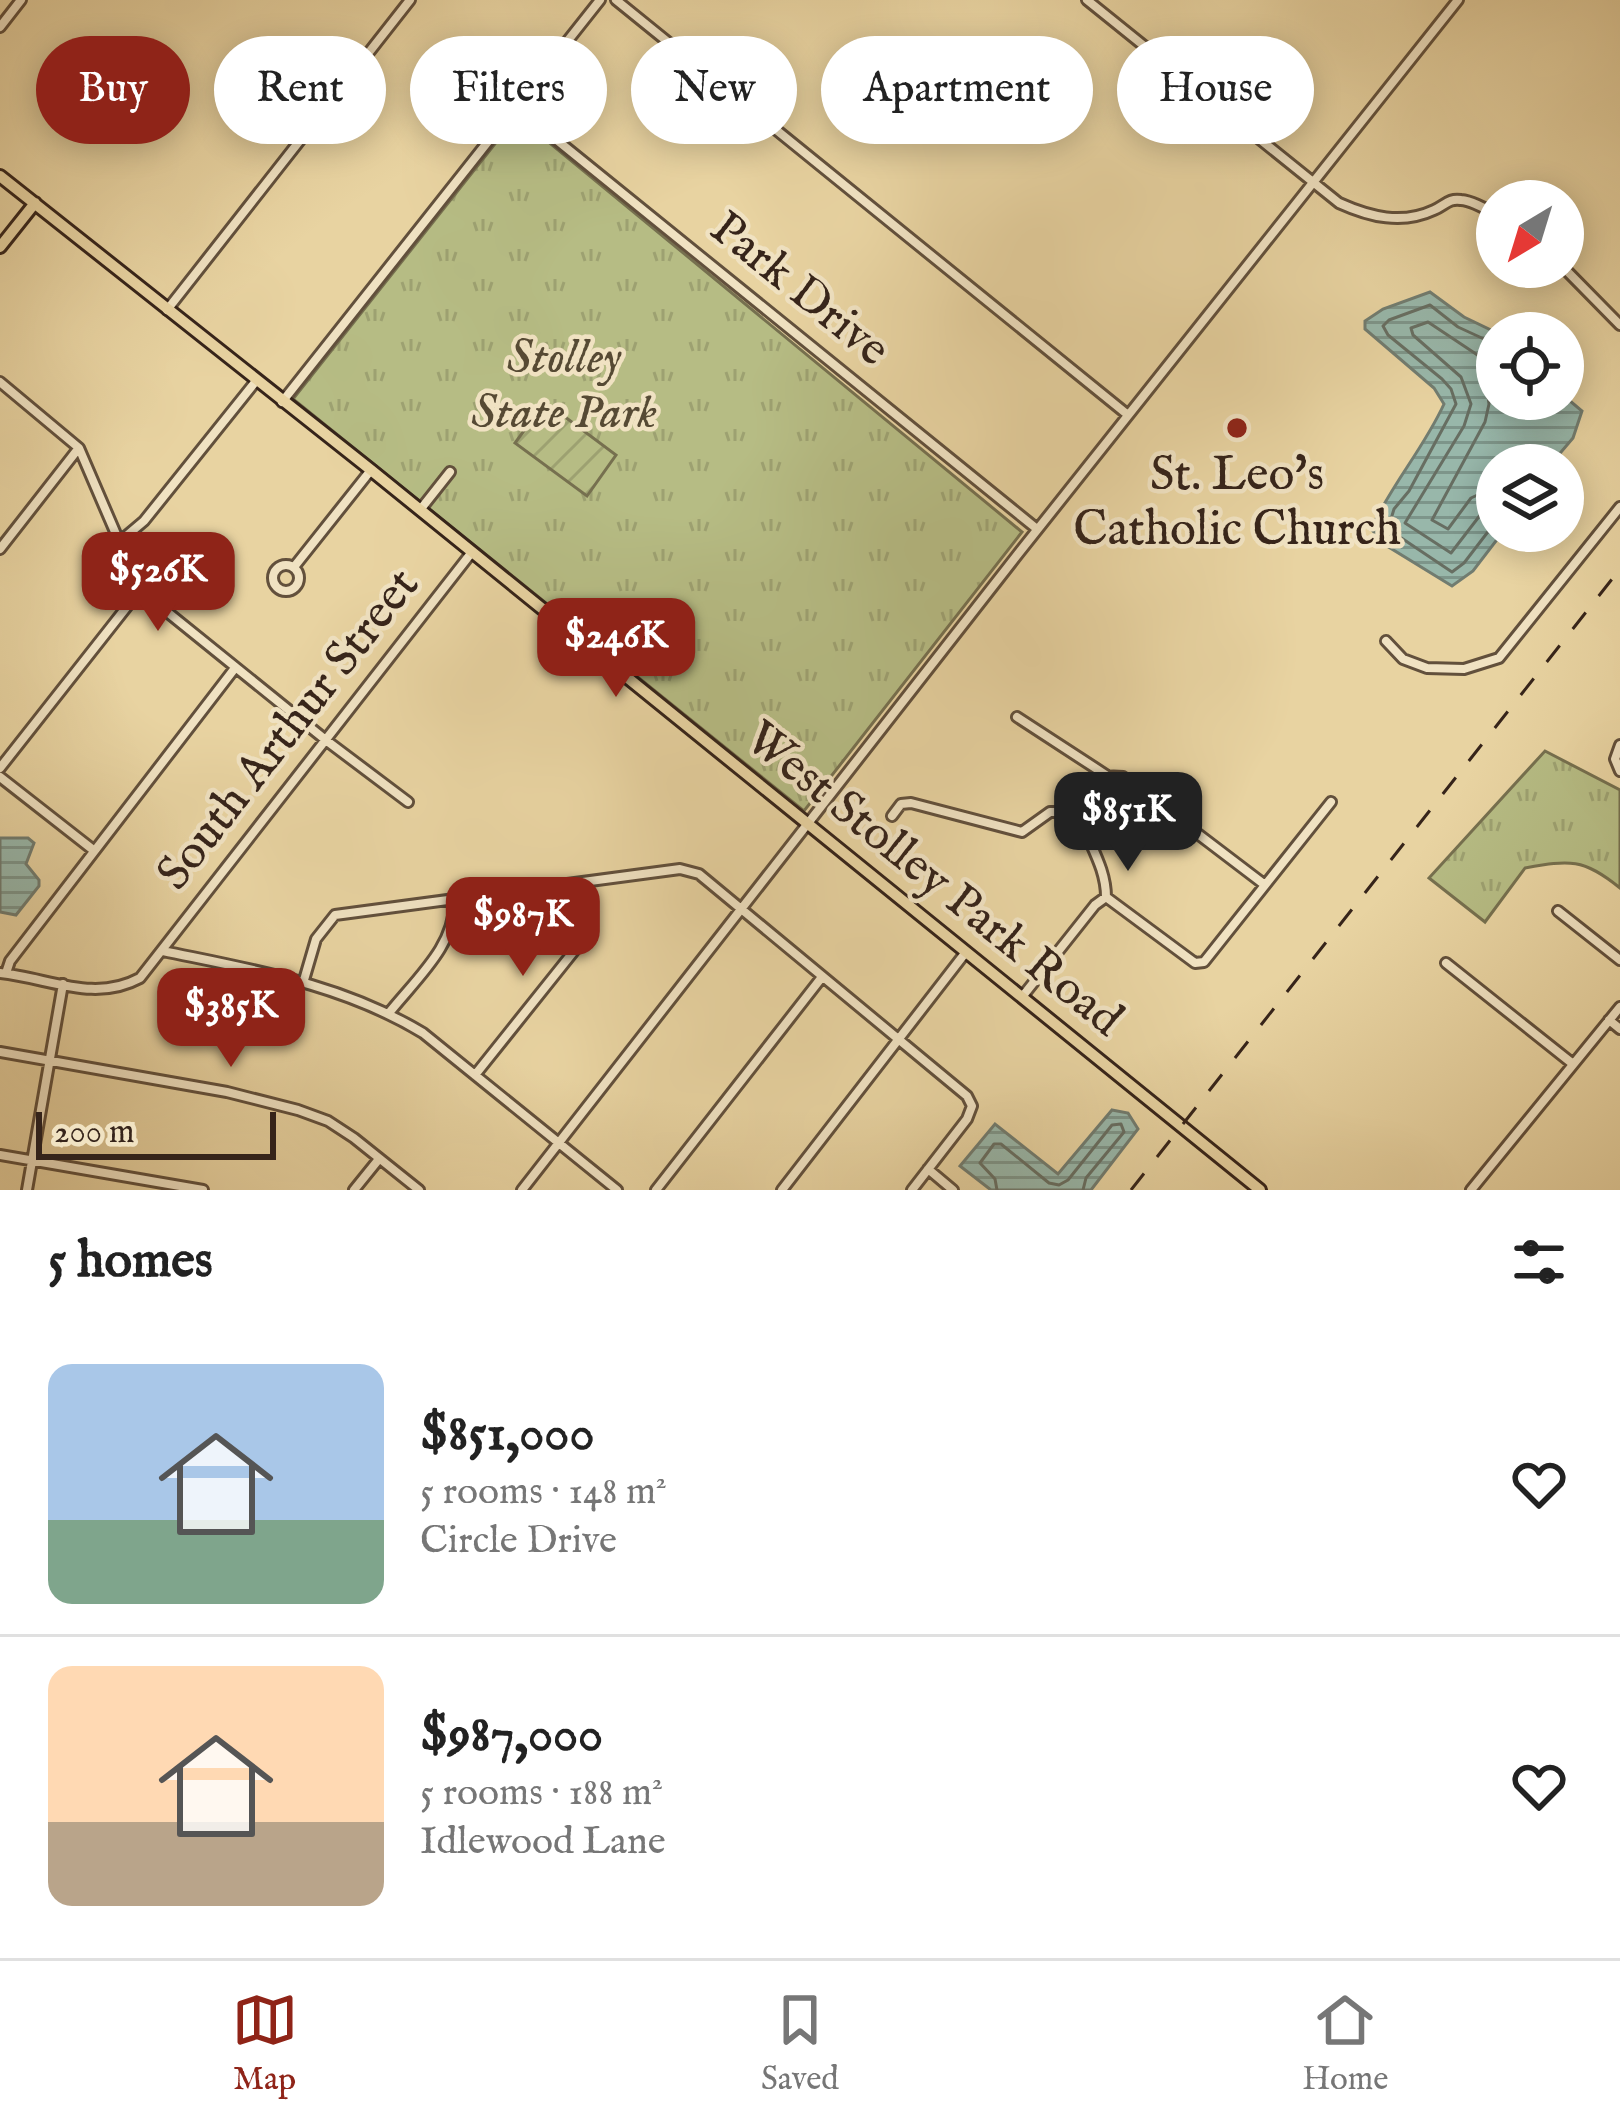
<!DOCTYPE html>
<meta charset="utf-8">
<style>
:root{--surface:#fff;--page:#f6f6f6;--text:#222;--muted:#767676;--line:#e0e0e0;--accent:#8f2418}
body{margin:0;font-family:"IM FELL English",serif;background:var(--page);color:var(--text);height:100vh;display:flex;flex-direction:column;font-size:45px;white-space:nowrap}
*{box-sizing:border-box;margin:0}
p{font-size:39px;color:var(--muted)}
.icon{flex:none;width:66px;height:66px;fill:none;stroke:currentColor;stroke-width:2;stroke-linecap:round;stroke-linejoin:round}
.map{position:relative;height:1190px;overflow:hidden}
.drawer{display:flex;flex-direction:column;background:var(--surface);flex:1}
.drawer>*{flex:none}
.guide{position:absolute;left:36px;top:36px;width:1548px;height:108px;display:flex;gap:24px}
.needle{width:78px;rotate:218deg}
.controls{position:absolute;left:1476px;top:180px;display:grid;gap:24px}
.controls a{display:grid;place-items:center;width:108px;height:108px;border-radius:50%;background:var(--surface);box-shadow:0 6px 30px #0003;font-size:60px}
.scale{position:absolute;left:36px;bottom:30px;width:240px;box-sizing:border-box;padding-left:12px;border:6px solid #36241a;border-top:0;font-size:33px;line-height:42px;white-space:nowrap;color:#36241a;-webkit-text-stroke:9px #f0e2c2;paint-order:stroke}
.price{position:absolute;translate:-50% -102px;padding:0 27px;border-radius:24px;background:var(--accent);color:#fff;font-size:39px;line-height:78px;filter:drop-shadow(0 3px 6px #0008)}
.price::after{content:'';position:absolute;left:50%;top:72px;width:36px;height:27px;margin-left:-18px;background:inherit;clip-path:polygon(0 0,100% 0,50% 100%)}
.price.on{background:#222;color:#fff}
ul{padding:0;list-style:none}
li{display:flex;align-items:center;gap:36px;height:300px;padding:0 48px}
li+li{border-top:3px solid var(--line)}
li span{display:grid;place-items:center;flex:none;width:336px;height:240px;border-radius:24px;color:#555}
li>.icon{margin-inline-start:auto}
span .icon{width:144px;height:144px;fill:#fffc;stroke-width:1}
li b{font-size:51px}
h2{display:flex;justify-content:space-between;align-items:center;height:144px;padding:0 48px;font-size:51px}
.tag{padding:0 42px;border-radius:54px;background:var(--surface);box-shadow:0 6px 30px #0003;font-size:42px;line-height:108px}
.tag.on{background:var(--accent);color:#fff}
.tab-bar{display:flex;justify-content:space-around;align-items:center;height:168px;border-top:3px solid var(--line);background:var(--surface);font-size:33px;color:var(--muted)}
.tab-bar a{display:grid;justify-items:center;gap:6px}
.tab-bar .on{color:var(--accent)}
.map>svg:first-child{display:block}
</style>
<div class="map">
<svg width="1620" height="1190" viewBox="0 0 1620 1190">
<defs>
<pattern id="park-tufts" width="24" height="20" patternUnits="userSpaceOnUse" patternTransform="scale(3)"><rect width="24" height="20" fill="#b6bc84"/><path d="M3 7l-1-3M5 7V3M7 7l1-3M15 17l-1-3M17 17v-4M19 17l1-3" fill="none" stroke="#9da171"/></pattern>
<pattern id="garden-furrows" width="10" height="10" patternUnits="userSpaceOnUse" patternTransform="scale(3)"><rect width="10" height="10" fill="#b6bc84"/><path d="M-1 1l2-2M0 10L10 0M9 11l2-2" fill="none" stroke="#9da171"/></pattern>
<pattern id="water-rules" width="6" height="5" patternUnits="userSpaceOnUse" patternTransform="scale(3)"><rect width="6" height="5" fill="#98b7aa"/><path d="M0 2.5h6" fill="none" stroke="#7d958a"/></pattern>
</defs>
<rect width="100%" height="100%" fill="#e8d3a1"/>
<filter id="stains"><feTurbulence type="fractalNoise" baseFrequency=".00167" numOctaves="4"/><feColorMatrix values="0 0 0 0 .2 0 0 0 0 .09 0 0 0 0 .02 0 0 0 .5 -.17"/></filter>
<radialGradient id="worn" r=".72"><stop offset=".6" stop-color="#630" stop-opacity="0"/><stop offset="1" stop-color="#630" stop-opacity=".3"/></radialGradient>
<path fill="url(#park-tufts)" stroke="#76704f" stroke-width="3" d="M517,116L1022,532L804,811L293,399Z
M1545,751L1620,790V888C1583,858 1570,860 1525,868L1485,922L1429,878Z"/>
<path fill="url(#garden-furrows)" stroke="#76704f" stroke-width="3" d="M545,402L616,455L587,496L515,443Z"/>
<path fill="url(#water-rules)" stroke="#717c70" stroke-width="3" d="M1430,292L1464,317L1497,333V399H1563V395L1582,411L1573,438L1550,465H1497L1499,537L1473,571L1452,586L1387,546L1371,529C1391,485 1424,448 1444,404L1434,388L1365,329V321L1383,309Z
M0,838H28L34,843L26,864L39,880V886L16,915L0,912Z
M1112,1110L1128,1113L1138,1129L1091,1190H991L960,1166L995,1124L1058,1174Z"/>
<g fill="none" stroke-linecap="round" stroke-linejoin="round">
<path stroke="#676e62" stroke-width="3" d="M1497,345L1458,327L1430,305L1389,320L1383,326L1388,335L1442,379L1451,389L1456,404L1409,491L1394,509L1388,529L1452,572L1464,563L1497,520
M1497,360L1479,356L1428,322L1411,328L1413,335L1461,377L1471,404L1464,426L1405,523L1451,553L1481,514L1497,505
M1497,378L1486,382L1489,404L1485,422L1432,520L1448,529L1471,498L1497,486
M997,1190L995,1179L980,1163L994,1144H1001L1049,1183L1059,1185L1068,1180L1112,1125L1121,1124L1124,1132L1086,1178L1083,1190"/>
<g stroke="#62503c" stroke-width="14">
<path id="minor" d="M616,0L1128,415
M1087,0L1339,203C1370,217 1402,225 1434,210C1445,205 1449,198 1461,200C1473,201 1486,209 1497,215
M0,27L21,0
M516,107L1037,529
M1563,267L1620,325
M167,310L410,0
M0,382L79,448L140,590L327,741L408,802
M282,402L600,0
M420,510L450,472
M118,543L144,521L256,381
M0,549L78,449
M273 578a13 13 0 1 1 26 0a13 13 0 1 1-26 0Z
M294,567L371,470
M1386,641L1403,659L1427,668L1464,669L1499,658L1620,507
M1017,717L1106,775
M1620,745L1615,759L1620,771
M0,768L140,590
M0,777L92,849
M892,816L901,804L911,803L1022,832L1050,812H1077
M1265,885L1123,777C1099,774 1088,781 1076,801C1082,836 1106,862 1106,897L1195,963L1204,962L1331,802
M1558,911L1620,960
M163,951C254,970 342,984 423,1033L617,1190
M1446,963L1573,1064
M0,973C49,978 94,1003 140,978L472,552
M6,973L10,961L235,668
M304,980L316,939L335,915L680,869L699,874L967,1096L972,1106L967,1119L912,1190
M1022,997L1095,905L1106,897
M389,1013C415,980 457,944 454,900
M1609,1020L1620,1029
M0,1052L227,1092L298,1110L328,1121L354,1138L419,1190
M475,1075L578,946C588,923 584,907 578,883
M0,1155L203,1190
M928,1169L953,1190
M27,1190L63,984
M354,1190L379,1159
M522,1190L1018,554L1458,0
M656,1190L822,977
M782,1190L966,952
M1471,1190L1620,1007"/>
</g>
<g stroke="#36241a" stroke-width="16">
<path id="major" d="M0,176L371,470L1260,1190
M0,247L35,203"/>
</g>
<use href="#minor" stroke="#f0e2c2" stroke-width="8"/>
<use href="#major" stroke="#e8d3a1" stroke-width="10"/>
<path stroke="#36241a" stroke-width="3" stroke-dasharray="21 21" stroke-linecap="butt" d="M1131,1190L1620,569"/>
</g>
<circle fill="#8f2418" stroke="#f0e2c2" stroke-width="4.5" cx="1237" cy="428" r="12"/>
<g text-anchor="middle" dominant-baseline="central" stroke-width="9" stroke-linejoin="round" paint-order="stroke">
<g font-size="48" fill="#36241a" stroke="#f0e2c2">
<text transform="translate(799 290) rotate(39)">Park Drive</text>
<text transform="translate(289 730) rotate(-52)">South Arthur Street</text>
<text transform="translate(933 880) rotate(39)">West Stolley Park Road</text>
</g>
<g font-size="48" font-style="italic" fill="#564a34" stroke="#f0e2c2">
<text x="564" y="359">Stolley<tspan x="564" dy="55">State Park</tspan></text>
</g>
<g font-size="48" fill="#36241a" stroke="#f0e2c2">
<text x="1237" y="476">St. Leo's<tspan x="1237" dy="55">Catholic Church</tspan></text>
</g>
</g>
<rect width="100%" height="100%" filter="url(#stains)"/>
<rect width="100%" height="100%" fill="url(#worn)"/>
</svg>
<div class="controls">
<a><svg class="needle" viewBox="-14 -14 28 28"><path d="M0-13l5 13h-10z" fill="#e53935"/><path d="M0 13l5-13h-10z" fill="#767676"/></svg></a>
<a><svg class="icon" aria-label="locate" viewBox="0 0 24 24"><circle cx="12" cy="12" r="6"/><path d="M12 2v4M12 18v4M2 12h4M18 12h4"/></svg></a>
<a><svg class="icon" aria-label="layers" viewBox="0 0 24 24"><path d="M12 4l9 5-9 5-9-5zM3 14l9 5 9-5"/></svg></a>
</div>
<div class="scale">200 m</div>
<b class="price" style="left:158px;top:634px">$526K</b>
<b class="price" style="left:616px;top:700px">$246K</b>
<b class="price on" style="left:1128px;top:874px">$851K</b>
<b class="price" style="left:523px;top:979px">$987K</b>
<b class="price" style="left:231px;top:1070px">$385K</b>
<div class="guide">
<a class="tag on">Buy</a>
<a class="tag">Rent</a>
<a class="tag">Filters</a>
<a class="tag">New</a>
<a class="tag">Apartment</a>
<a class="tag">House</a>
</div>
</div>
<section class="drawer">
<h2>5 homes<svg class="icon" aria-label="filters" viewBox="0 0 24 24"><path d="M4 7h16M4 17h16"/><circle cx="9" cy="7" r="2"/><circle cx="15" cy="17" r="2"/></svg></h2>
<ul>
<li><span style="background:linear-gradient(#a9c7e8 65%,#7fa58c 0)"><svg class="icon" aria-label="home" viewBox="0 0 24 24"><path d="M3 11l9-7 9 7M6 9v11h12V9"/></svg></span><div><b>$851,000</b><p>5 rooms · 148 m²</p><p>Circle Drive</p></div><svg class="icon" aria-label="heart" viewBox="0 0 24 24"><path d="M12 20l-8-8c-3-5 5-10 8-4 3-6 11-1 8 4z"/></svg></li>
<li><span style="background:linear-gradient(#ffd9b3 65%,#b9a48a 0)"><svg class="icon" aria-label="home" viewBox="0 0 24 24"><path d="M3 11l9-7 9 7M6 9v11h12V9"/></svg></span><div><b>$987,000</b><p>5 rooms · 188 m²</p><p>Idlewood Lane</p></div><svg class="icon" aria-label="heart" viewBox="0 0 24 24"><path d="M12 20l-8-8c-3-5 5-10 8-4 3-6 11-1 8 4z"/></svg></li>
</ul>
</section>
<nav class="tab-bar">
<a class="on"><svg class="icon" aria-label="map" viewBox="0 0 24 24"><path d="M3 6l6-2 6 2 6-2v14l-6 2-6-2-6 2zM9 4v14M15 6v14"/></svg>Map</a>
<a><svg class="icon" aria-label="saved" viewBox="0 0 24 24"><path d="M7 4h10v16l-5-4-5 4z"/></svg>Saved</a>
<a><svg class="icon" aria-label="home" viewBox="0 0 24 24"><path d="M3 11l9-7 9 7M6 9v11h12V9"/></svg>Home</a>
</nav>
